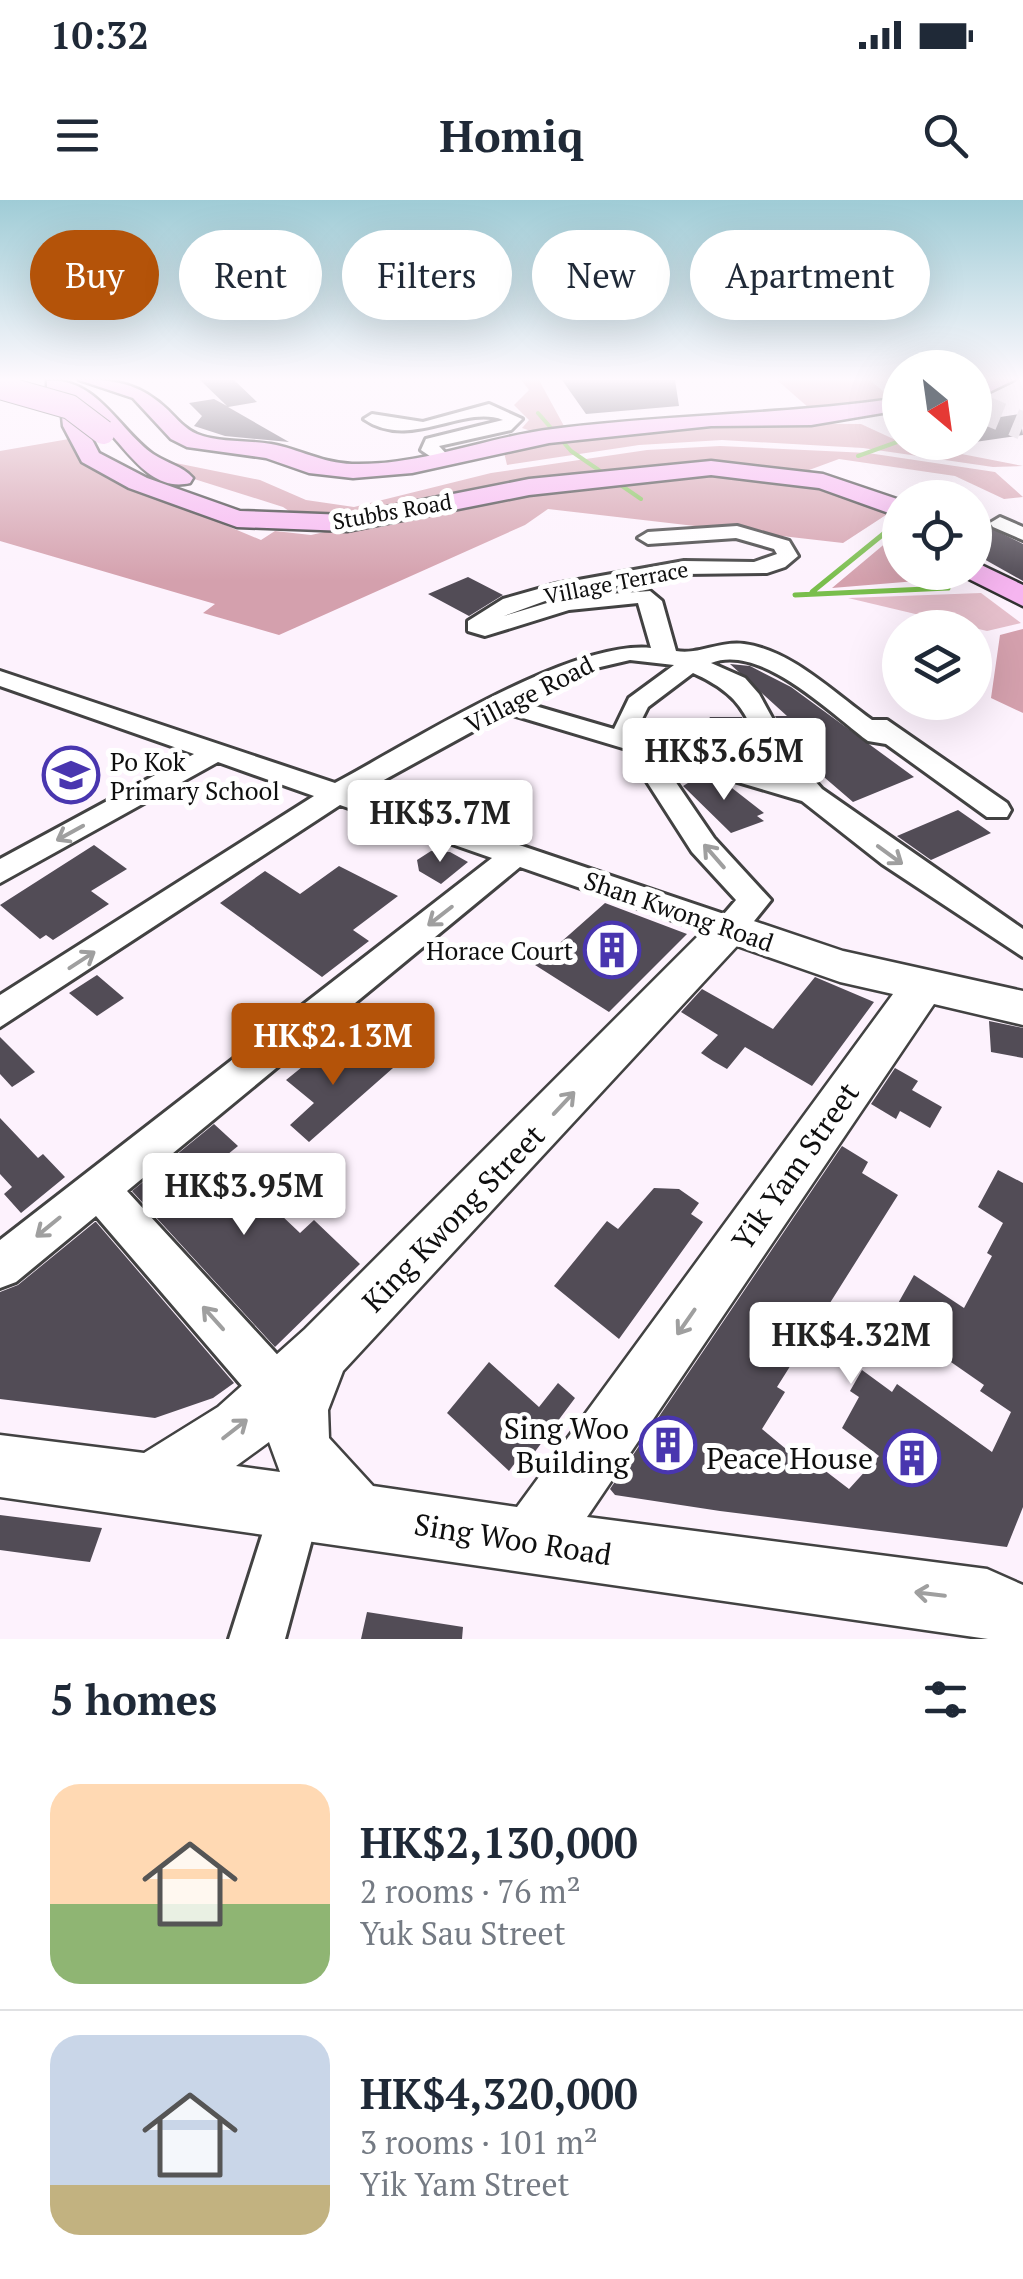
<!DOCTYPE html>
<meta charset="utf-8">
<style>
:root{--surface:#fff;--page:#f2f2f3;--text:#1f2937;--muted:#747a83;--line:#e0e1e3;--accent:#b45309}
body{margin:0;font-family:"PT Serif",serif;background:var(--page);color:var(--text);height:100vh;display:flex;flex-direction:column;font-size:38px;white-space:nowrap}
*{box-sizing:border-box;margin:0}
p{font-size:32px;color:var(--muted)}
.icon{flex:none;width:55px;height:55px;fill:none;stroke:currentColor;stroke-width:2;stroke-linecap:round;stroke-linejoin:round}
.map{position:relative;height:1439px;overflow:hidden}
.details{display:flex;flex-direction:column;background:var(--surface);flex:1}
.details>*{flex:none}
.guide{position:absolute;left:30px;top:30px;width:965px;height:90px;display:flex;gap:20px}
.needle{width:65px;rotate:151deg}
.controls{position:absolute;left:882px;top:150px;display:grid;gap:20px}
.controls a{display:grid;place-items:center;width:110px;height:110px;border-radius:50%;background:var(--surface);box-shadow:0 10px 40px #0002;font-size:50px}
.price{position:absolute;translate:-50% -85px;padding:0 22px;border-radius:10px;background:#fff;color:#222;font-size:32px;line-height:65px;filter:drop-shadow(0 2px 5px #0008)}
.price::after{content:'';position:absolute;left:50%;top:60px;width:30px;height:22px;margin-left:-15px;background:inherit;clip-path:polygon(0 0,100% 0,50% 100%)}
.price.selected{background:var(--accent);color:#fff}
ul{padding:0;list-style:none}
li{display:flex;align-items:center;gap:30px;height:250px;padding:0 50px}
li+li{border-top:2px solid var(--line)}
li span{display:grid;place-items:center;flex:none;width:280px;height:200px;border-radius:30px;color:#555}
li>.icon{margin-inline-start:auto}
span .icon{width:120px;height:120px;fill:#fffc;stroke-width:1}
li b{font-size:42px}
h2{display:flex;justify-content:space-between;align-items:center;height:120px;padding:0 50px;font-size:42px}
.pill{padding:0 35px;border-radius:45px;background:var(--surface);box-shadow:0 10px 40px #0002;font-size:35px;line-height:90px}
.pill.selected{background:var(--accent);color:#fff}
.status{display:flex;justify-content:space-between;align-items:center;height:70px;padding:0 50px;background:var(--surface);direction:ltr}
.status svg{height:28px;fill:currentColor}
header{display:flex;justify-content:space-between;align-items:center;height:130px;padding:0 50px;background:var(--surface);font-size:45px;font-weight:800}
.map>svg:first-child{display:block}
</style>
<div class="status"><b>10:32</b><svg viewBox="0 0 49 12"><path d="M0 12V9h3v3zM5 12V6h3v6zM10 12V3h3v9zM15 12V0h3v12zM26 1h20v11H26zM47 4h2v5h-2z"/></svg></div>
<header><svg class="icon" aria-label="menu" viewBox="0 0 24 24"><path d="M4 6h16M4 12h16M4 18h16"/></svg>Homiq<svg class="icon" aria-label="search" viewBox="0 0 24 24"><circle cx="10" cy="10" r="6"/><path d="M15 15l6 6"/></svg></header>
<div class="map">
<svg width="1023" height="1439" viewBox="0 0 1023 1439">
<rect width="100%" height="100%" fill="#fdf2fd"/>
<path fill="#e5bfcb" d="M981,393L1021,423L987,431L848,398Z"/>
<path fill="#d4a0ad" d="M521,180H539L564,226L534,232L522,228L529,220L514,205L529,190Z
M777,180H870L891,198L809,208Z
M711,223L861,224L900,242L1023,266L993,267L863,248L722,240L639,245L507,265L503,248Z
M69,239L94,270L261,340L275,331L311,335L481,298L721,270L806,279L889,313L843,343L548,309L525,325L279,435L203,413L215,404L0,341V251Z
M720,246L868,253L995,272L1023,297L1004,299L955,276L839,259L801,273L719,266L372,317L304,321L283,307L191,278L156,259L260,280L306,300L354,307L491,273L647,250Z
M900,331V372L958,373L965,377L832,388Z
M1023,429V513L991,498L1000,435Z"/>
<g fill="none" stroke-linecap="round" stroke-linejoin="round">
<path stroke="#79be4c" stroke-width="4" d="M538,213L571,251L641,299
M858,256L897,242"/>
<path stroke="#79be4c" stroke-width="5" d="M812,392L892,327
M795,395L948,388"/>
</g>
<path fill="#524c56" d="M200,180H234L257,202L228,207L289,242L225,236L194,226L202,216L189,203L214,199L227,206Z
M562,180H675L679,206L586,214Z
M1020,214L1023,235L975,242V221Z
M975,320L1023,344V381L975,354Z
M468,377L503,395L469,416L428,394Z
M730,464L750,466L791,487L914,577L853,602L796,553L775,516H787Z
M710,517H742L759,549L762,567L690,547Z
M701,575L723,581L764,613L757,616L764,621L731,633L683,586Z
M958,610L991,633L931,660L897,636Z
M94,645L127,669L91,691L109,704L53,740L46,735L40,739L0,705Z
M431,651L450,652L468,662L441,684L419,671L417,660Z
M339,666L398,696L353,730L369,741L322,777L220,703L265,671L300,694Z
M605,703L687,734L609,812L535,765Z
M97,775L124,798L97,816L69,793Z
M815,777L874,802L812,886L745,847L727,869L713,861L701,853L718,835L681,812L702,789L773,829Z
M989,821L1023,828V858L991,852Z
M0,837L35,872L12,887L0,874Z
M328,846L356,868L374,852L393,868L309,942L290,925L314,903L286,880Z
M895,868L918,881L912,890L942,907L930,928L900,911L896,919L871,904Z
M0,918L38,958L43,954L65,977L21,1013L4,994L12,987L0,974Z
M214,924L238,946L222,959L300,1033L314,1020L360,1064L275,1147L132,991Z
M842,946L868,962L862,973L898,995L777,1187L785,1192L762,1229L798,1259L802,1253L849,1289L879,1256L842,1228L859,1197L850,1191L862,1170L892,1192L897,1184L992,1252L1011,1212L980,1191L984,1185L938,1153L934,1159L883,1130L914,1075L964,1108L992,1056L987,1053L1003,1023L978,1007L998,970L1023,983V1307L1007,1347L720,1311L615,1295L610,1289Z
M654,988L679,989L699,1003L691,1014L703,1022L619,1139L554,1086L607,1021L618,1029Z
M95,1022H96L234,1183L213,1198L155,1218L0,1199V1092L18,1085Z
M489,1162L539,1207L558,1183L575,1198L534,1253L527,1247L509,1271L447,1213Z
M0,1315L102,1328L90,1362L66,1359L0,1350Z
M367,1412L463,1427L462,1439H361Z"/>
<g fill="none" stroke-linecap="round" stroke-linejoin="round">
<path stroke="#d9d0d9" stroke-width="28" stroke-dasharray="28 14" stroke-linecap="butt" d="M975,206L1023,226"/>
<g stroke="#424242" stroke-width="6">
<path id="minor" d="M489,204L522,219L511,230L439,246L452,260L443,265L421,250L426,239L503,220C463,204 410,251 364,219L372,214L423,222Z
M1000,317L1023,327V340L993,327L990,323Z
M737,326L789,341L798,356L785,367L767,373L684,374L556,397L504,416L567,397L650,391L662,401L676,451C699,455 719,441 744,444C791,450 834,493 872,520H887L1007,603L1011,610L1007,617H987L886,544L868,541C829,512 760,443 711,463L745,478L759,494L793,556L822,589L1023,729V757L882,664L802,601L660,559L714,638L771,700L742,736H718L520,667L127,991L295,1174L302,1191L295,1208L278,1215L261,1208L96,1016L16,1082L0,1088V1040L492,658L340,605L0,827V795L314,596L218,562L0,683V659L194,554L0,486V471L335,583C412,542 570,440 651,448L638,403L569,410L485,436L468,431V421L503,399L556,384L684,361L754,362L777,354L774,349L736,338L648,344L638,338L648,332ZM630,460L674,465L629,498L614,529L525,503L583,471ZM693,473C758,502 742,529 782,577L645,538L639,525L648,507ZM506,513L626,549L692,652L736,700L724,714L362,592Z
M295,1280L313,1288L321,1306L285,1439H229L277,1288Z"/>
</g>
<g stroke="#424242" stroke-width="5">
<path id="tertiary" d="M730,713L843,751L1023,791V825L934,804L587,1317L987,1369L1023,1385V1439H988L0,1297V1235L144,1253L218,1207L305,1129L716,718ZM737,746L840,782L893,794L517,1307L373,1286L329,1238L328,1210L343,1171ZM269,1242L280,1272L236,1266Z"/>
</g>
<g stroke="#313131" stroke-width="5">
<path id="secondary" d="M79,180C116,179 141,184 168,210C177,219 185,229 197,234C219,243 248,240 271,244C299,249 322,263 352,264C421,266 486,237 553,229C669,214 785,215 900,198V210L811,225L711,226L549,243L412,273L353,278L309,273L266,258L187,247L171,239L133,198Z
M987,180H1014L975,199V185Z
M47,181C96,176 119,230 153,254C166,263 183,266 193,278L190,283C142,295 117,227 83,209L85,226L99,253L147,278L240,311L347,315L529,279L711,261L823,274L900,300V317L819,288L711,275L529,295L347,331L237,327L129,288L82,262L63,226L60,197L47,189Z
M975,362L1023,385V406L965,377L962,372H975Z"/>
</g>
<use href="#minor" fill="#fff" fill-rule="evenodd"/>
<use href="#tertiary" fill="#fff" fill-rule="evenodd"/>
<use href="#secondary" fill="#f6b5f0" fill-rule="evenodd"/>
<g stroke="#313131" stroke-width="26" stroke-linecap="butt">
<path id="secondary-bridge" d="M0,187L70,207L103,232"/>
</g>
<use href="#secondary-bridge" stroke="#f6b5f0" stroke-width="24"/>
</g>
<defs><path id="oneway-shaft" d="M-6 0H5M1.5-3L5.5 0L1.5 3" fill="none" stroke-width="1.6" stroke-linecap="round" stroke-linejoin="round" transform="scale(2.5)"/></defs>
<g stroke="#9f9f9f">
<use href="#oneway-shaft" transform="translate(70 633) rotate(151)"/>
<use href="#oneway-shaft" transform="translate(890 655) rotate(36)"/>
<use href="#oneway-shaft" transform="translate(714 656) rotate(-131)"/>
<use href="#oneway-shaft" transform="translate(440 716) rotate(142)"/>
<use href="#oneway-shaft" transform="translate(82 760) rotate(-33)"/>
<use href="#oneway-shaft" transform="translate(564 903) rotate(-47)"/>
<use href="#oneway-shaft" transform="translate(48 1027) rotate(141)"/>
<use href="#oneway-shaft" transform="translate(213 1118) rotate(-132)"/>
<use href="#oneway-shaft" transform="translate(686 1122) rotate(125)"/>
<use href="#oneway-shaft" transform="translate(235 1229) rotate(-38)"/>
<use href="#oneway-shaft" transform="translate(930 1394) rotate(-173)"/>
</g>
<linearGradient id="sky" x2="0" y2="1"><stop stop-color="#9fccd6"/><stop offset="0.47" stop-color="#fef9fe"/><stop offset="1" stop-color="#fef9fe" stop-opacity="0"/></linearGradient>
<rect width="1023" height="381" fill="url(#sky)"/>
<defs>
<g id="school-ring" transform="scale(2.875)"><circle r="9.5" fill="#fff" stroke="#4936af" stroke-width="1.5"/><path d="M0-5L7-2L0 1L-7-2ZM-4 1L0 2.5L4 1V4Q0 6-4 4Z" fill="#4936af"/></g>
<g id="building-ring" transform="scale(2.875)"><circle r="9.5" fill="#fff" stroke="#4936af" stroke-width="1.5"/><path d="M-4-6H4V6H1V3H-1V6H-4ZM-2.5-4.3h1.7v1.8h-1.7ZM.8-4.3h1.7v1.8H.8ZM-2.5-1h1.7V.8h-1.7ZM.8-1h1.7V.8H.8Z" fill="#4936af"/></g>
</defs>
<g fill-rule="evenodd">
<use href="#school-ring" x="71" y="575"/>
<use href="#building-ring" x="612" y="750"/>
<use href="#building-ring" x="668" y="1245"/>
<use href="#building-ring" x="912" y="1258"/>
</g>
<g text-anchor="middle" dominant-baseline="central" stroke-width="10" stroke-linejoin="round" paint-order="stroke">
<g font-size="22" fill="#0f0f0f" stroke="#fff">
<text transform="translate(392 311) rotate(-10)">Stubbs Road</text>
<text transform="translate(616 382) rotate(-11)">Village Terrace</text>
</g>
<g font-size="25" fill="#0f0f0f" stroke="#fff">
<text transform="translate(529 494) rotate(-27)">Village Road</text>
<text transform="translate(679 711) rotate(19)">Shan Kwong Road</text>
</g>
<g font-size="25" fill="#0f0f0f" stroke="#fff" text-anchor="start">
<text x="110" y="561">Po Kok<tspan x="110" dy="29">Primary School</tspan></text>
<text x="573" y="750" text-anchor="end">Horace Court</text>
</g>
<g font-size="30" fill="#0f0f0f" stroke="#fff">
<text transform="translate(795 966) rotate(-55)">Yik Yam Street</text>
<text transform="translate(453 1018) rotate(-46)">King Kwong Street</text>
<text transform="translate(513 1339) rotate(9)">Sing Woo Road</text>
</g>
<g font-size="30" fill="#0f0f0f" stroke="#fff" text-anchor="end">
<text x="629" y="1228">Sing Woo<tspan x="629" dy="34">Building</tspan></text>
<text x="873" y="1258">Peace House</text>
</g>
</g>
</svg>
<div class="controls">
<a><svg class="needle" viewBox="-14 -14 28 28"><path d="M0-13l5 13h-10z" fill="#e53935"/><path d="M0 13l5-13h-10z" fill="#747a83"/></svg></a>
<a><svg class="icon" aria-label="locate" viewBox="0 0 24 24"><circle cx="12" cy="12" r="6"/><path d="M12 2v4M12 18v4M2 12h4M18 12h4"/></svg></a>
<a><svg class="icon" aria-label="layers" viewBox="0 0 24 24"><path d="M12 4l9 5-9 5-9-5zM3 14l9 5 9-5"/></svg></a>
</div>
<b class="price" style="left:724px;top:603px">HK$3.65M</b>
<b class="price" style="left:440px;top:665px">HK$3.7M</b>
<b class="price selected" style="left:333px;top:888px">HK$2.13M</b>
<b class="price" style="left:244px;top:1038px">HK$3.95M</b>
<b class="price" style="left:851px;top:1187px">HK$4.32M</b>
<div class="guide">
<a class="pill selected">Buy</a>
<a class="pill">Rent</a>
<a class="pill">Filters</a>
<a class="pill">New</a>
<a class="pill">Apartment</a>
</div>
</div>
<section class="details">
<h2>5 homes<svg class="icon" aria-label="filters" viewBox="0 0 24 24"><path d="M4 7h16M4 17h16"/><circle cx="9" cy="7" r="2"/><circle cx="15" cy="17" r="2"/></svg></h2>
<ul>
<li><span style="background:linear-gradient(#ffd9b3 60%,#8fb573 0)"><svg class="icon" aria-label="home" viewBox="0 0 24 24"><path d="M3 11l9-7 9 7M6 9v11h12V9"/></svg></span><div><b>HK$2,130,000</b><p>2 rooms · 76 m²</p><p>Yuk Sau Street</p></div></li>
<li><span style="background:linear-gradient(#c9d6e8 75%,#c2b280 0)"><svg class="icon" aria-label="home" viewBox="0 0 24 24"><path d="M3 11l9-7 9 7M6 9v11h12V9"/></svg></span><div><b>HK$4,320,000</b><p>3 rooms · 101 m²</p><p>Yik Yam Street</p></div></li>
</ul>
</section>
